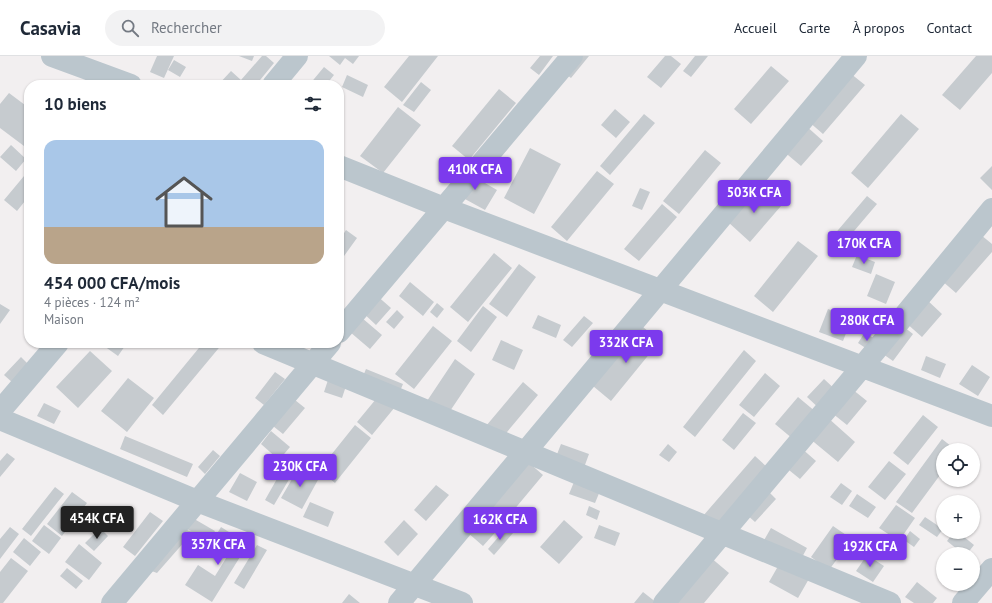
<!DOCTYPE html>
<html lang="fr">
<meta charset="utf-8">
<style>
:root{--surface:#fff;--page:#f2f2f3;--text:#1f2937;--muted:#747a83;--line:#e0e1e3;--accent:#7c3aed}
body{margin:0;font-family:"PT Sans",sans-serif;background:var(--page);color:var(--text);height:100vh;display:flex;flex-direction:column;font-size:15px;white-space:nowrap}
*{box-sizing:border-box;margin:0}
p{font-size:13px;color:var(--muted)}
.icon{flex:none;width:22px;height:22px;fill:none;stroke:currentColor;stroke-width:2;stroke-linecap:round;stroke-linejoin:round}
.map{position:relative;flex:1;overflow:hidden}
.drawer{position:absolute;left:24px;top:24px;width:320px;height:268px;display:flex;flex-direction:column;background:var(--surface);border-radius:16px;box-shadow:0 1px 3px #0004}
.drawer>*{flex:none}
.fabs{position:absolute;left:936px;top:387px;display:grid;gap:8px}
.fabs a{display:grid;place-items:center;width:44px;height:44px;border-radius:50%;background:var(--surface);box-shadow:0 1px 3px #0004;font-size:20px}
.price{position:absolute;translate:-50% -34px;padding:0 9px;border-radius:4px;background:var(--accent);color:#fff;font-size:13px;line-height:26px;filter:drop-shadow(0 1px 2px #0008)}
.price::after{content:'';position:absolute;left:50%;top:24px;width:12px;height:9px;margin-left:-6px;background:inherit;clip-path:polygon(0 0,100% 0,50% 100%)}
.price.on{background:#222;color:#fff}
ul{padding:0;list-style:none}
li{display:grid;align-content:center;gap:8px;height:212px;padding:0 20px}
li span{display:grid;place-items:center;height:124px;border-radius:12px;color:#555}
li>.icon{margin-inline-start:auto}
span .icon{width:72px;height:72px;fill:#fffc;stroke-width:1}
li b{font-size:17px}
h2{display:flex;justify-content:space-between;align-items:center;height:48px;padding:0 20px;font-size:17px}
header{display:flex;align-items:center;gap:24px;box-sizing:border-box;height:56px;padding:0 20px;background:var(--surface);border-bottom:1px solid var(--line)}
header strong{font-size:19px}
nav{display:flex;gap:22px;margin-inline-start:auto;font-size:14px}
.search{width:280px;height:36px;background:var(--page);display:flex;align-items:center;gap:10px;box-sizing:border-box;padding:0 14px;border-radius:22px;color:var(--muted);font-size:15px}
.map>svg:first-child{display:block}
</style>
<header>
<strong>Casavia</strong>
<div class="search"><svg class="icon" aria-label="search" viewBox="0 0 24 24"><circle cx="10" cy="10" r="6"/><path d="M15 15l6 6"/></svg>Rechercher</div>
<nav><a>Accueil</a><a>Carte</a><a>À propos</a><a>Contact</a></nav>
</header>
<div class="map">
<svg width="992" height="547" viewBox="0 0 992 547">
<rect width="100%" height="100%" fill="#f2eff0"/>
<path fill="#c6cbcf" d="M157,0H174L164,22L150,16Z
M239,0H254L252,5Z
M262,0H266L274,7L256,29H218L231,15L241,24Z
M329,0H359L353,8L345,2L340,9Z
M409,0H438L402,46L384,31Z
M540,0H553L539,19L530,12Z
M570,0H589L571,22L559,13Z
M665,0H671L681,8L661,32L647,21Z
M695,0H708L691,21L683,15Z
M976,0H992V17L960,54L942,39Z
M174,4L186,11L180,21L168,14Z
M771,10L789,25L751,68L734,53Z
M324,11L334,19L326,29H309Z
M850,17L865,29L823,78L808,65Z
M347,19L368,29L363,41L342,31Z
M421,26L431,34L414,56L403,49Z
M499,33L516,47L469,104L452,90Z
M9,37L29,52V84L24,90L0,72V48Z
M398,51L421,69L383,117L360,100Z
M615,53L630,66L616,82L601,69Z
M644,58L655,67L610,119L600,110Z
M901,58L919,73L868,132L851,117Z
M805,69L823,85L801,110L782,94Z
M11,89L26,103L16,115L0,101Z
M530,92L561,108L534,158L504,142Z
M705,94L721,107L679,158L663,145Z
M992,110V134L980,122Z
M29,114V140L17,155L4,144Z
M597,115L614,128L567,185L551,171Z
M466,116L497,134L485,154L454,137Z
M759,130L781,150L750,186L728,166Z
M640,132L650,136L642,154L632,150Z
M867,140L877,148L843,188L833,180Z
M662,148L677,161L639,205L624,193Z
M346,174L357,182L339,207V185Z
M981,179L992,188V196L956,237L941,224Z
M798,185L818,200L773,256L754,240Z
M494,197L512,212L468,266L450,251Z
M857,199L875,206L871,218L852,211Z
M519,208L536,221L507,261L489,248Z
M876,218L895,226L886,248L867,240Z
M410,226L434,246L423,260L399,240Z
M375,238L391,252L376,269L360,254Z
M926,243L942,258L922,281L905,266Z
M437,247L444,253L437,262L430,256Z
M0,248L10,254L0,268Z
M483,250L497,261L471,296L457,285Z
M828,253L852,262L843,285L819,276Z
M397,254L404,261L394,273L386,266Z
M355,256L382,279L370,293L343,270Z
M538,259L561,269L556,282L532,272Z
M584,260L593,267L572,291L563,284Z
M433,270L452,285L414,333L395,318Z
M643,271L660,285L611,345L593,330Z
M904,271L913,278L893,305L883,298Z
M865,276L877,285L870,295L858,287Z
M501,284L523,294L514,314L492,304Z
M105,287H127L118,300L104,290Z
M203,287H223L163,359L152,349Z
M744,294L756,305L695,381L683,371Z
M90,295L112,315L78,352L56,331Z
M926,300L946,308L940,322L921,314Z
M21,301L29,309L13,327L4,319Z
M455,303L475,318L446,361L425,348Z
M972,309L990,321L978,340L959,328Z
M366,313L403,328L398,340L361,325Z
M275,316L285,323L264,349L255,342Z
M765,317L780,330L754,361L739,349Z
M128,322L154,342L127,376L101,355Z
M824,323L839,337L822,355L807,341Z
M328,324L346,330L342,342L324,336Z
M523,326L538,339L502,382L486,370Z
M852,333L867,345L847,369L832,357Z
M290,340L305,352L283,378L268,366Z
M798,341L816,356L793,383L775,368Z
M376,343L395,351L372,379L357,366Z
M44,347L61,355L54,368L37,360Z
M743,357L756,367L734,394L722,384Z
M923,359L938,371L908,409L893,397Z
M827,361L855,386L838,406L809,382Z
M355,369L371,382L335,427L319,414Z
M271,375L290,391L279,404L261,388Z
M125,380L193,408L187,421L120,393Z
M942,383L956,394H943V415L912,457L896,446Z
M561,388L589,398L582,417L554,406Z
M668,388L677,396L669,406L659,399Z
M800,391L816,405L800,423L784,410Z
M213,394L220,400L205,418L198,411Z
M7,397L15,403L0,421V405Z
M291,398L301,403L274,449L265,444Z
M755,400L769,413L718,473L703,460Z
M889,405L906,418L885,444L868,431Z
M528,406L543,419L503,467L488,454Z
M299,411L319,422L302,453L281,442Z
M240,417L257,426L247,445L229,436Z
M574,426L600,435L595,447L569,438Z
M841,427L852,435L842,449L830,441Z
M436,429L449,439L426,465L414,454Z
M55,431L64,438L31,480L22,473Z
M767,434L776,443L755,466L746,458Z
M72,436L87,447L62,480L47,468Z
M857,438L876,451L868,462L849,450Z
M310,446L334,456L328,471L303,461Z
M896,449L915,462L899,485L879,472Z
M589,450L600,455L597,464L586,459Z
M485,455L501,470L483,490L467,476Z
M150,456L163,465L135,500L123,491Z
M184,457L215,475L209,485L178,468Z
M925,461L943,473L937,481L919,469Z
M404,464L418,478L398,500L384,486Z
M564,464L583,481L559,508L540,491Z
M44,469L61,482L49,498L32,485Z
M173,469L193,476L157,517L138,510Z
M599,469L620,477L615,490L594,482Z
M833,470L852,483L829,514L811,501Z
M10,471L19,478L0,503V483Z
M221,471L248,488L212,546L185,529L198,509L215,520L228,499L210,489Z
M507,471L513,477L494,499L488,493Z
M100,472L108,480L94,495L85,487Z
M771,472L807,492L799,507L763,486Z
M910,475L920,483L914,491L904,484Z
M954,476H958L974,489L967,498H963L947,485Z
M24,482L41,496L30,510L13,496Z
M79,488L102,507L89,524L65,506Z
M257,489L267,494L244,533L234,527Z
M867,499L884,510L873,526L856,515Z
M710,501L729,517L704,547H671Z
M11,502L28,515L3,547H0V516Z
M781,505L810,521L798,542L769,526Z
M67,512L83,525L76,533L60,520Z
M917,526L937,542L933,547H914L905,541Z
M643,536L657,547H634Z
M349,538L360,547H342Z"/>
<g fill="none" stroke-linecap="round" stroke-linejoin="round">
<path stroke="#bbc6cd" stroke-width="22" d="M52,0L131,29
M273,29L297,0
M339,110L444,152L992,360
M339,276L572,0
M263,287L890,547
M0,355L58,287
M0,363L197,445L462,547
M112,547L330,287
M399,547L856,0
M664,547L862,311L992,153
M963,547L992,513"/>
</g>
</svg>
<div class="fabs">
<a><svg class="icon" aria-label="locate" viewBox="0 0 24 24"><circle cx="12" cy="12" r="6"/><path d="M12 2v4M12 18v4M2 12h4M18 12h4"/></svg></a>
<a>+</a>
<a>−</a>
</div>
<b class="price" style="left:475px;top:135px">410K CFA</b>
<b class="price" style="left:754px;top:158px">503K CFA</b>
<b class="price" style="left:864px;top:209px">170K CFA</b>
<b class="price" style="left:867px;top:286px">280K CFA</b>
<b class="price" style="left:626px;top:308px">332K CFA</b>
<b class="price" style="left:300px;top:432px">230K CFA</b>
<b class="price on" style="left:97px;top:484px">454K CFA</b>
<b class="price" style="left:500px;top:485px">162K CFA</b>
<b class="price" style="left:218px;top:510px">357K CFA</b>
<b class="price" style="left:870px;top:512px">192K CFA</b>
<section class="drawer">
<h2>10 biens<svg class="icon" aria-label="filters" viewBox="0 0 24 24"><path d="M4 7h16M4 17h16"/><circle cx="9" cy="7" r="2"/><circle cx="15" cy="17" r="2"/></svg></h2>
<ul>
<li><span style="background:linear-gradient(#a9c7e8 70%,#b9a48a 0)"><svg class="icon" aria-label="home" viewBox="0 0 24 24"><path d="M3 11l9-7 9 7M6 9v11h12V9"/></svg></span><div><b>454 000 CFA/mois</b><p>4 pièces · 124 m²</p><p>Maison</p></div></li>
</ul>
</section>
</div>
